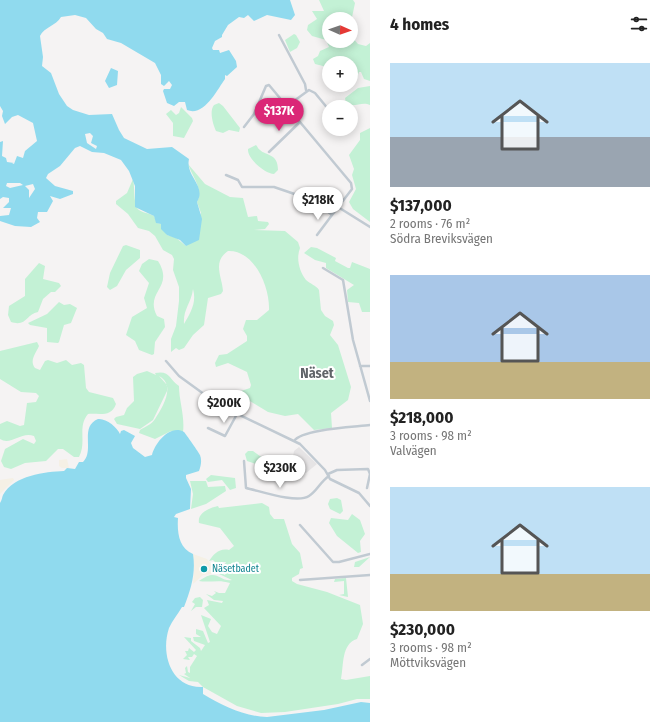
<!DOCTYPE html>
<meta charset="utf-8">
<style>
:root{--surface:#fff;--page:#f2f2f2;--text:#222;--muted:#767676;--accent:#db2777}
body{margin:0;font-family:"Fira Sans Condensed",sans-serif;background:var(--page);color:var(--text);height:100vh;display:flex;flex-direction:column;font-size:15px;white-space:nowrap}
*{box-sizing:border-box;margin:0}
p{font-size:13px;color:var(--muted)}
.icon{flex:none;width:22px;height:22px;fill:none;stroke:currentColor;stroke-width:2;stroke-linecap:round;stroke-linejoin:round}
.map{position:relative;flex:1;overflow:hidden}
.side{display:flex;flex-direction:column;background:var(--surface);width:300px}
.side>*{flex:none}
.needle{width:26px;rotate:92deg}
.fabs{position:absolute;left:322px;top:12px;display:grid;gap:8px}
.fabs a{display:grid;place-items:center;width:36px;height:36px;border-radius:50%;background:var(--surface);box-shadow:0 2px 10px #0003;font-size:20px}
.price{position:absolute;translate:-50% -34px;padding:0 9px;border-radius:14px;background:#fff;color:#222;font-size:13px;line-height:26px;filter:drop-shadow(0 1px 2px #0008)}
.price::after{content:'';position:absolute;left:50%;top:24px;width:12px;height:9px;margin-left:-6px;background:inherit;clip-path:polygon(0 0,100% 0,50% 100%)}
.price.active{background:var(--accent);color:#fff}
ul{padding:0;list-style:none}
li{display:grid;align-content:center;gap:8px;height:212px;padding:0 20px}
li span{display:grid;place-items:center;height:124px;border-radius:0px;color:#555}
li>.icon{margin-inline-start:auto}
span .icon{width:72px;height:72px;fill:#fffc;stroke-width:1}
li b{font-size:17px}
h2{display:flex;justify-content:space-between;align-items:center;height:48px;padding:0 20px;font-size:17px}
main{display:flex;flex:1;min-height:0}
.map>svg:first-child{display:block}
</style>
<main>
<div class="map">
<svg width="370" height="722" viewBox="0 0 370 722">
<rect width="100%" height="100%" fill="#f5f3f3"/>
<path fill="#e6e4e5" d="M299,447L317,464L306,473L297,471L292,463L294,451Z"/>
<path fill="#c3f1d5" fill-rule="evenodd" d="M319,0H353L355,3L351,22V19H329V41H351V36L358,44L366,46L370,43V81L364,79L361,72H359L356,80L352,79L351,63H329V70L323,66L315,64L313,59L318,56L320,51L329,47L326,40L312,36L307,30L308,25L317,19L312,11H324Z
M294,34L296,35L300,42L297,48L290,52L285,40Z
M370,86V105C362,101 355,108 346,104L345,98L358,88Z
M219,103L223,106L240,128L239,132L229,130L223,133L216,131C213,125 209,111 214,105Z
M181,107L192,118L193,121L184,138L173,136V123L166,114L171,110L176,115L179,113Z
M370,128V222L353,209L349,202L356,189L352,175L354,169L349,155L360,140V133Z
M256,145C258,147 258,149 260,150C266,156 278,153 278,170L274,174C266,174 247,159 248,149Z
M188,164L205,184L230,197L243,198L248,217L257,216L258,221L268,222L269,224L265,229L254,230L285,231L298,242L300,248C296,258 299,271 306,280C310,284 316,285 319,290L321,310L325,316L333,321L334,325L330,335L338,345L351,387L348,400L331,413L332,428L314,430L298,414L285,416L268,412L240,395L241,391L250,388L251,385L247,372L228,363L216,367L215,363L219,355L227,354L247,341V336L243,329L246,320H257L269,310C270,288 255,250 228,251C212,262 222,276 223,291L221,294L208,298L204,325L193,335L184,348L179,350L176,348L171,352V339L176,326L179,301V287L173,270L174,259L172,255L163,250L155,236L149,231L138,228L128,214L116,204V201L127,193L133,179C135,186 133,206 139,210C143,213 149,213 154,216L157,223L161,224L167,235L175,237L186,246L201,213L197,202C204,190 192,176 188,164ZM193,289C197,303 190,313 184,324C183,309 191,304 193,289Z
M126,245L140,250V258L126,270L117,286L110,290L107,287L110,273L123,246Z
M311,247L317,248L336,258L335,261L348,268H350L352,262L370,269V312H362L359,303L348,302L347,290L354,285L326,268V263L315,260L304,253Z
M149,259L158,261C175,288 144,291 157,316L164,319L165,327L155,342L154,354L152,355L139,350L135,341L126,335L132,317L147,308L144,298L149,283L139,271L142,264Z
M39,263L45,266L43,279L59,283L61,286L55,292H51L43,299L38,312C26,314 27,327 11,322L8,315L9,306L25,296V279Z
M59,302L64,305L70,304L77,308L71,323L64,325L59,342L58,343L47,342V328L30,325L28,323L47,314Z
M37,342L39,346C36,353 29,361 35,368L40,370L45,361L48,360L57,363L66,360L72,365L81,363L84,365L86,388L89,392L113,398L116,404C111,418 99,413 88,414C77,427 87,442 79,457H74L63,449H58L46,461L25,463L11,469L4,467L1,461L5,449L23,439L34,444L36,441L34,436C21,431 11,446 0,439V424L7,421L20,426L24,425L27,403L36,402L39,396L36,393L21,392L0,379V351Z
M147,371L156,375L155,373C170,370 169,379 179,386C179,401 185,416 183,432L171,431L155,439L139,433L140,430C145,427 152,424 155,419C163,407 176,385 159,376L167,385V391L153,420L140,429L117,424L114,419L116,417L124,415L127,408L134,401L133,377L137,374Z
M248,451H253L271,464L286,467L285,469L273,470L247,461L245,454Z
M211,475L235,478L236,488L230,490L222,480L208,482L206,479Z
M190,481H206L208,487L225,486L226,491L206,504L191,509L193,494Z
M337,498L341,500L343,511L340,514L330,509L328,504L330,499Z
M262,503L269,507L270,514L274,519H284L292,544L300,553L303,568L300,569L299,574L292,578V581L297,584L327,592L360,605L363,624L357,639C341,644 344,665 341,679L346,680L370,676V699H357L338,704L285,712L261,713L237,706L203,687L198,682L189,681L179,675L190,678L184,674L186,673L185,668L187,666L188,672L190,673V667L197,656L194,654L192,657H188L190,660L183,659L187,655L185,651H188L189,648L194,652L196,650L184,637L191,638V641L200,648L201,651L205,645L194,641L193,637H201L196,634V629L203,631L208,643L210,642L201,615L211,619L208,626L212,632L217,634L221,626L204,608L209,605L207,600L222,603L223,601L214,600L206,594L212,596L216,593L214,591L219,593H225L230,583C219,579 209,583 199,581C218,567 218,582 232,580L219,574L213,568V565L216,563L213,560L209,561C214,554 219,548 229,550L234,546L220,528L199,523C197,513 209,508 218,506L219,508ZM222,562H226L223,567L227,571L225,575L219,572L218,567Z
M352,514L360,520L365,534L360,541L361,552L358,553L337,536L329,523L331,518L348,520Z
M370,557L359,567H354L355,562Z
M346,578L348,597L339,595L344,594V581L334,582L335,579Z
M195,598L200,597L203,600L202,607H196L191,611L195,604L192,602Z"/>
<path fill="#f5f0e5" d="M67,459L69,468H62L59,466V460Z
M13,478L14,480L0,494V480Z
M193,554L207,559L215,570L212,574L203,575L193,584L194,569Z"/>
<path fill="#90daee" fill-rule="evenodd" d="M0,0H290L295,15L291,20L267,15L254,21L248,15L244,18L239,17L228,25L222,35V37L215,41L212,48L213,50H219L220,53L229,50L236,61L237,67L227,76L225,75V79C217,90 204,117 187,110L185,102H179L174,106L167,103L163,91L164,89H170L172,85L169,81L164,86L161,84V75L155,63L121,43L107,39L103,33L96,29L86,18L75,15L61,17C56,26 44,27 40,36L43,57L42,66L51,73L59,94L67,106L73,110L89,115L112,114L119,130L124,138L147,149L172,147L189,159C185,176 207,186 197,202L202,219L199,240L186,246L180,240L167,235L161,229V224L156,223L154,216L135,207V186L129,171L121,160L104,153L92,152L80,146L75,148L60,166L48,174L46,178L55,186L73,191V194L60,199L50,196L53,201L47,212H38L37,218L40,222L31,227L15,226L0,221V216L9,215L11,208H3L9,202V198L3,197L0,199V142L3,141L2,156L6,158L7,162L14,163L12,164H14L17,156L23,158L25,151L37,141L33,123L18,115L12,117L5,124L2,116L3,111L0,106ZM90,133L93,136L91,143L97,146L96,149L87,143L85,134ZM7,183H20L23,185L10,188L6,186ZM33,184L35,189L29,198V190L25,186Z
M111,68L118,71L117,85L109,88L105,81Z
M98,419C106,418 117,427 120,434L121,431L124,430L135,436L131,443L133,448L145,457L152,455C155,443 170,424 184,432C186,434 199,453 200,455C202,460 201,466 199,471L186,475V478L191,489L190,509L176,514L174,517L178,518C177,533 179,548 193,554C196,573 191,589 184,607H182C178,614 172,621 169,628C160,655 172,689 203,687V694C223,706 243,716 267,717L324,710L361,702L370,703V722H0V503C2,500 2,497 3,495C14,475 45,472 64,471L67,468L75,469L79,462H83C95,450 79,427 98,419Z"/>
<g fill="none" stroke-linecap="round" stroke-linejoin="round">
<path stroke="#c1cad2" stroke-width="2.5" d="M279,35L305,84L306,90
M287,106L309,90L315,93L329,110
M341,129L344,133
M269,152L300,122
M226,175L238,180L242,187H274L315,201L332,215L352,189L351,183L269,85L266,86L254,114L244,127
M338,207L370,227
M317,235L332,215
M323,268L343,280L353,340L370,401
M166,361L179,376L219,405L300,444L325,470L330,479L359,493L370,506
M360,366H370
M208,428L225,436L237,414
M294,441C302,429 355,427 370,425
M244,461L246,488C260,491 297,504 309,496C317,491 320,482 329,476
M328,474L337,470L368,469L370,474L367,488
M300,525L333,562H339L370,554
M300,580L370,575
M362,665L370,659"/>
</g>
<circle fill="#0f9aa8" stroke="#fff" stroke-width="1.5" cx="204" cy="569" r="4"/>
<g text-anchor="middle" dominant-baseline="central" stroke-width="4" stroke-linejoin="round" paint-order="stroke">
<g font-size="10" fill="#0d838f" stroke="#fff" text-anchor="start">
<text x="212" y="569">Näsetbadet</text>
</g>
<g font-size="14" font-weight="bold" fill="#5f6368" stroke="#fff">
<text x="317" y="373">Näset</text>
</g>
</g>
</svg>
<div class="fabs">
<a><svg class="needle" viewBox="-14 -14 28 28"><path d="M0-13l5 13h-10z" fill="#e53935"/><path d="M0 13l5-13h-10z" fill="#767676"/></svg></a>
<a>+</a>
<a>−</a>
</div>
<b class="price active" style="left:279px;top:132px">$137K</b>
<b class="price" style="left:318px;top:221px">$218K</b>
<b class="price" style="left:224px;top:424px">$200K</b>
<b class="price" style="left:280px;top:489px">$230K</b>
</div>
<section class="side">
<h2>4 homes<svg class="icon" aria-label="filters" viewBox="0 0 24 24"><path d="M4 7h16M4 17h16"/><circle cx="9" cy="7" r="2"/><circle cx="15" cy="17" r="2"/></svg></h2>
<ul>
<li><span style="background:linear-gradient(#bfe0f5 60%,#9aa5b1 0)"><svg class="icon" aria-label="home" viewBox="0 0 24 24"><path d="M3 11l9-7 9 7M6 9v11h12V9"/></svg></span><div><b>$137,000</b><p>2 rooms · 76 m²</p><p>Södra Breviksvägen</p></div></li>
<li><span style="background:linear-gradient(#a9c7e8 70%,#c2b280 0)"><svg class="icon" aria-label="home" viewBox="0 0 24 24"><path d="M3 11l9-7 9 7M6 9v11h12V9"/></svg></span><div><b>$218,000</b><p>3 rooms · 98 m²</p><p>Valvägen</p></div></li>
<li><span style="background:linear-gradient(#bfe0f5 70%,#c2b280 0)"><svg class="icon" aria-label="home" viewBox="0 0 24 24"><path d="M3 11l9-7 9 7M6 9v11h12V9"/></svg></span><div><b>$230,000</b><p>3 rooms · 98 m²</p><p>Möttviksvägen</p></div></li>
</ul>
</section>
</main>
